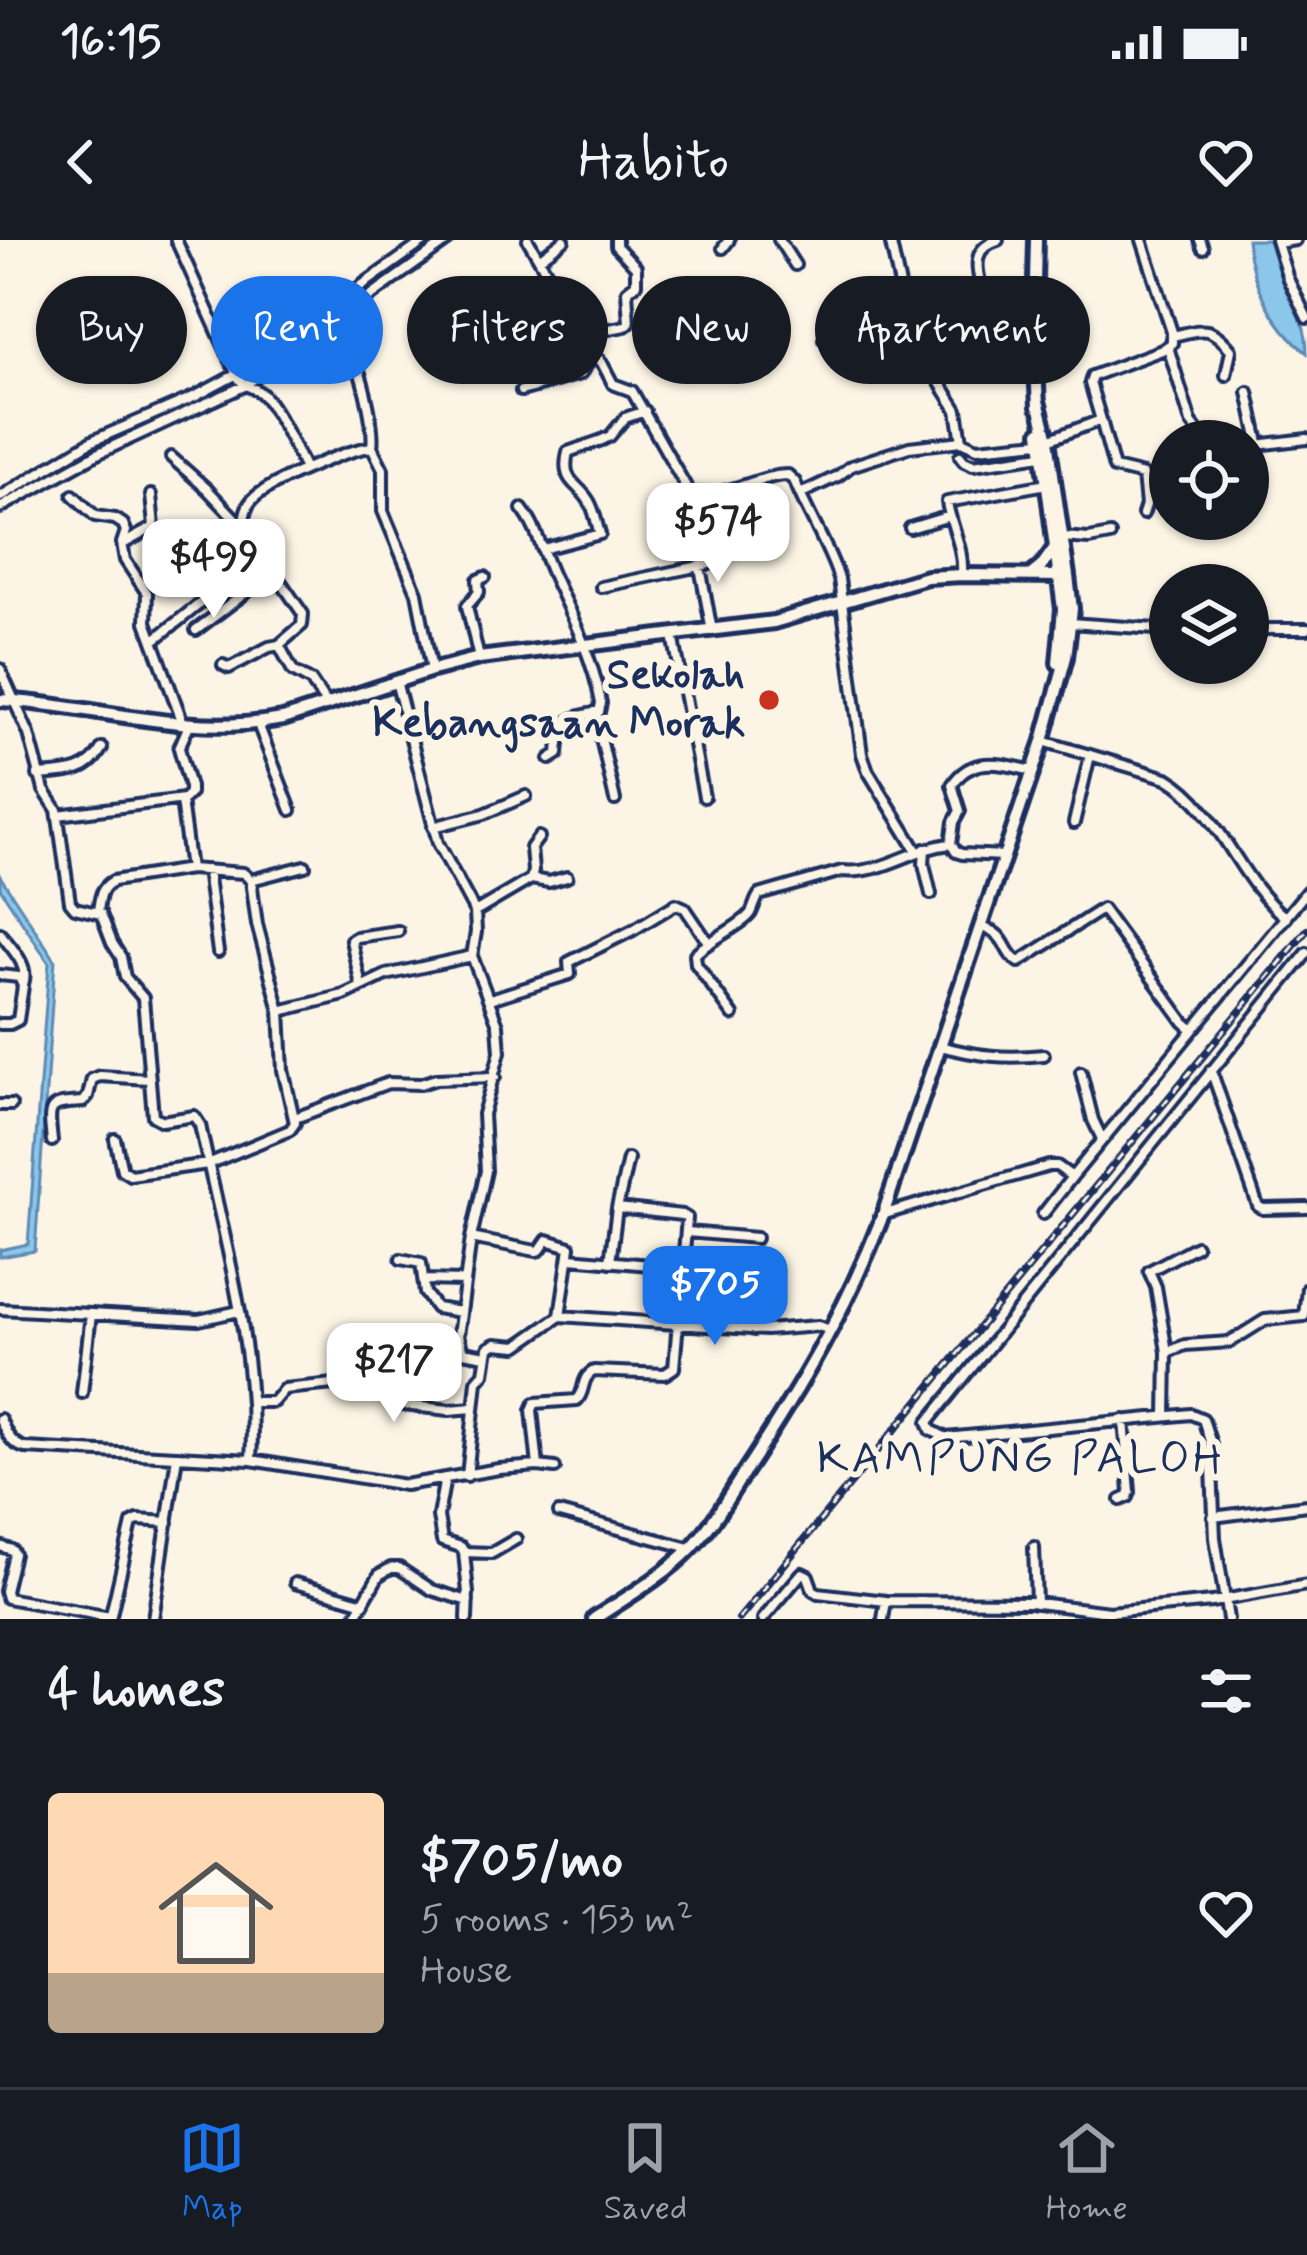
<!DOCTYPE html>
<meta charset="utf-8">
<style>
:root{--surface:#171b24;--page:#20242c;--text:#f1f3f6;--muted:#9ea1a6;--line:#363941;--accent:#1a73e8}
body{margin:0;font-family:Mynerve,sans-serif;background:var(--page);color:var(--text);height:100vh;display:flex;flex-direction:column;font-size:45px;white-space:nowrap}
*{box-sizing:border-box;margin:0}
p{font-size:39px;color:var(--muted)}
.icon{flex:none;width:66px;height:66px;fill:none;stroke:currentColor;stroke-width:2;stroke-linecap:round;stroke-linejoin:round}
.map{position:relative;height:1379px;overflow:hidden}
.details{display:flex;flex-direction:column;background:var(--surface);flex:1}
.details>*{flex:none}
.banner{position:absolute;left:36px;top:36px;width:1236px;height:108px;display:flex;gap:24px}
.tools{position:absolute;left:1149px;top:180px;display:grid;gap:24px}
.tools a{display:grid;place-items:center;width:120px;height:120px;border-radius:50%;background:var(--surface);box-shadow:0 3px 9px #0004;font-size:60px}
.price{position:absolute;translate:-50% -102px;padding:0 27px;border-radius:24px;background:#fff;color:#222;font-size:39px;line-height:78px;filter:drop-shadow(0 3px 6px #0008)}
.price::after{content:'';position:absolute;left:50%;top:72px;width:36px;height:27px;margin-left:-18px;background:inherit;clip-path:polygon(0 0,100% 0,50% 100%)}
.price.active{background:var(--accent);color:#fff}
ul{padding:0;list-style:none}
li{display:flex;align-items:center;gap:36px;height:300px;padding:0 48px}
li+li{border-top:3px solid var(--line)}
li span{display:grid;place-items:center;flex:none;width:336px;height:240px;border-radius:12px;color:#555}
li>.icon{margin-inline-start:auto}
span .icon{width:144px;height:144px;fill:#fffc;stroke-width:1}
li b{font-size:51px}
h2{display:flex;justify-content:space-between;align-items:center;height:144px;padding:0 48px;font-size:51px}
.pill{padding:0 42px;border-radius:54px;background:var(--surface);box-shadow:0 3px 9px #0004;font-size:42px;line-height:108px}
.pill.active{background:var(--accent);color:#fff}
.status{display:flex;justify-content:space-between;align-items:center;height:84px;padding:0 60px;background:var(--surface);direction:ltr}
.status svg{height:33px;fill:currentColor}
header{display:flex;justify-content:space-between;align-items:center;height:156px;padding:0 48px;background:var(--surface);font-size:54px;font-weight:600}
.tab-bar{display:flex;justify-content:space-around;align-items:center;height:168px;border-top:3px solid var(--line);background:var(--surface);font-size:33px;color:var(--muted)}
.tab-bar a{display:grid;justify-items:center;gap:6px}
.tab-bar .active{color:var(--accent)}
.map>svg:first-child{display:block}
</style>
<div class="status"><b>16:15</b><svg viewBox="0 0 49 12"><path d="M0 12V9h3v3zM5 12V6h3v6zM10 12V3h3v9zM15 12V0h3v12zM26 1h20v11H26zM47 4h2v5h-2z"/></svg></div>
<header><svg class="icon" aria-label="back" viewBox="0 0 24 24"><path d="M15 5l-7 7 7 7"/></svg>Habito<svg class="icon" aria-label="heart" viewBox="0 0 24 24"><path d="M12 20l-8-8c-3-5 5-10 8-4 3-6 11-1 8 4z"/></svg></header>
<div class="map">
<svg width="1307" height="1379" viewBox="0 0 1307 1379">
<rect width="100%" height="100%" fill="#fcf5e5"/>
<filter id="ink" filterUnits="userSpaceOnUse"><feTurbulence type="fractalNoise" baseFrequency=".00833" numOctaves="2"/><feDisplacementMap in="SourceGraphic" scale="24" xChannelSelector="R" yChannelSelector="G"/><feConvolveMatrix kernelMatrix="1 2 1 2 8 2 1 2 1" color-interpolation-filters="sRGB"/></filter>
<g filter="url(#ink)">
<path fill="#8bc6eb" stroke="#5e8ab3" stroke-width="3" d="M1247,0H1275C1276,6 1275,13 1276,20C1282,56 1307,70 1307,113C1272,86 1251,43 1247,0Z
M0,636L55,720L35,1011L0,1017V1010L28,1004L49,723L0,648Z"/>
<g fill="none" stroke-linecap="round" stroke-linejoin="round">
<path stroke="#8bc6eb" stroke-width="8" d="M276,119L439,0
M6,260L99,203L245,141"/>
<g stroke="#1b2f5e" stroke-width="16">
<path id="minor" d="M176,0L238,137C246,149 251,145 261,153C276,166 296,211 305,229
M528,0L550,38L566,44L577,91L602,123L613,144L632,151L689,252C722,261 756,235 788,235L795,242C808,275 829,307 839,339L862,514L868,531L917,611
M779,0L795,25
M890,0L904,64L916,66L922,72L935,135L957,170L962,201
M1200,0L1203,8
M1276,0L1288,39L1307,78
M1277,3L1295,0
M723,8L729,0
M539,19L564,0
M980,42C975,21 976,7 998,0
M1173,96C1203,89 1210,84 1231,110L1226,135
M824,99L847,91L883,85L890,70L904,64
M584,100L589,93L625,86L629,83L627,51L636,44V27L616,6V0
M1168,107L1191,182L1205,201
M357,125C364,143 375,188 372,207
M521,151L580,134L595,114
M1248,152L1259,203
M1101,180L1114,228L1143,235L1146,265L1143,274
M1048,200L1101,180L1090,143L1092,136L1162,110L1172,103V92L1142,0
M1248,206L1307,199
M960,216L964,221L973,225L1042,215
M171,217L207,249L243,287L303,374L302,385L279,405L293,431L311,441L327,465
M800,254L838,236L851,226L909,207L962,201L977,208L1040,202
M73,255L95,276L115,279L123,284L126,291L122,303L125,320L147,353L146,382L183,483
M0,257L92,201L196,156L237,134L426,0
M0,268L99,213L244,146L449,0
M522,269C538,289 543,315 554,338C573,378 593,419 601,463L599,472C567,478 560,480 558,514L550,519
M243,287C245,276 245,267 253,259C270,242 348,209 372,207L383,229V271L417,353L432,430
M910,288L950,276
M1062,297L1089,299L1110,295
M123,304L154,287L151,255
M543,309L600,294C597,285 595,273 591,265C581,242 560,246 568,212L602,200L610,196L625,178L645,171
M700,327L712,391
M962,335C964,307 951,288 947,262L1047,244
M601,347L723,321L705,254
M1070,383L1170,390
M1248,389H1307
M196,390L267,337
M673,395L704,557
M153,401L217,350L245,336L276,337
M479,418L467,366L479,352L478,340L485,337
M223,425L229,428L269,407L279,405
M0,429L29,494L44,550L57,570L70,662L75,668L101,674L112,703L121,717L125,737L143,758L153,876L162,881L194,876L200,885C222,992 258,1111 251,1220
M396,441L438,603L475,672L476,692L472,716L498,785L500,812L483,874L486,931L471,998L458,1096L463,1112L486,1116
M595,472L615,560
M258,484L291,570
M1043,501L1167,538C1221,570 1237,640 1286,678
M38,535C66,533 88,534 102,508
M181,561L190,629
M58,575L184,559L190,553V547L179,508L189,485
M1074,583L1090,515
M433,587L484,574L526,556
M951,604L954,582L960,571L952,545C972,514 1002,524 1033,531
M925,609L924,624L931,654
M207,630L218,712
M531,639L549,642L567,637
M251,640L305,626
M98,671C100,658 100,648 113,641L190,629L243,633L251,640L257,684L280,771L283,830L295,883L290,890L208,924L130,935L122,930L115,899
M475,672L531,639L533,631L531,608L539,597
M981,687C1010,695 1001,712 1019,722L1102,669L1184,782L1192,789
M0,693C11,708 30,725 23,744
M0,735L19,737L23,746L18,780L10,784H0
M361,746L351,700L356,697L398,691
M490,759L570,734L569,722L633,690L676,664L685,668L708,702
M280,771L344,755L386,735L472,716
M733,775L696,724L695,714C708,701 743,685 751,673C754,667 755,661 759,655L842,631C883,635 911,608 951,604L956,612L962,614L1005,616
M940,806C978,816 1004,819 1044,815
M1211,830L1258,966L1263,969L1307,968
M1081,832L1093,880L1102,899
M0,865H11
M295,878L388,843L420,844L436,839L495,837
M52,901C48,865 47,864 83,862L88,856L92,839L100,836L149,839
M885,974L1049,926H1057L1072,937L1307,651
M1043,974L1072,937
M687,992L756,998
M471,998L536,1011L540,1010L547,1000L570,1007L560,1076
M570,1018L684,1028
M401,1019L421,1023L425,1053L436,1068L460,1072
M610,1022L617,968L628,919
M424,1040L464,1041
M0,1069L199,1080L239,1071
M754,1090L758,1041
M395,1107L403,1165L449,1170L473,1168
M1167,1112L1185,1105L1230,1102L1265,1080L1304,1076L1307,1048
M82,1153L91,1074
M251,1162H273L284,1149L364,1141
M1166,1176L1167,1112L1156,1047L1149,1031L1196,1006
M0,1179C6,1192 10,1204 25,1208L251,1220L405,1245L499,1229L538,1226L555,1228
M538,1226L532,1170L535,1163L577,1160C586,1151 580,1138 594,1131L665,1134L674,1128L687,978L682,975L617,968
M467,1236L477,1141L484,1133L488,1108L495,1104L517,1106L560,1076L766,1090L818,1086L831,1090
M445,1238L438,1276L442,1301L461,1307L464,1312L492,1313L516,1299
M1121,1260L1128,1257L1130,1252L1124,1180
M559,1273L690,1308
M1213,1277L1307,1265
M0,1306L12,1310L14,1314L5,1351L7,1358L110,1377
M1034,1307L1036,1363
M464,1312L468,1353L467,1379
M295,1343L364,1363
M110,1379L132,1283L138,1280L168,1282
M153,1379L177,1216
M354,1379L379,1335L391,1328H399L432,1350L468,1361
M763,1379L802,1333L808,1336L813,1350L818,1353L886,1361L1030,1362L1109,1372L1212,1362L1307,1345
M883,1379L886,1361
M1228,1379L1215,1298L1211,1204L1203,1179L1191,1174L946,1198L931,1190L928,1182L1307,713"/>
</g>
<g stroke="#1b2f5e" stroke-width="20">
<path id="secondary" d="M1036,0L1034,83L1038,167
M1040,192L1063,369L1058,423
M1031,335L1041,327L1056,306
M0,460C97,465 185,498 283,479L432,430L479,418L774,382L927,337L962,335L1068,336
M594,1379C627,1357 663,1337 691,1308C712,1286 727,1259 744,1233C800,1148 846,1071 883,975L1043,501L1066,417L1072,369L1068,336L1048,200L1038,161"/>
</g>
<use href="#minor" stroke="#fcf5e5" stroke-width="8"/>
<use href="#secondary" stroke="#fcf5e5" stroke-width="10"/>
<g stroke="#1b2f5e" stroke-width="8">
<path id="rail" d="M739,1379L1307,690"/>
</g>
<use href="#rail" stroke="#fcf5e5" stroke-width="3" stroke-dasharray="9" stroke-linecap="butt"/>
</g>
</g>
<circle fill="#c8321e" stroke="#fcf5e5" stroke-width="4.5" cx="769" cy="460" r="12"/>
<g text-anchor="middle" dominant-baseline="central" stroke-width="12" stroke-linejoin="round" paint-order="stroke">
<g font-size="42" font-weight="bold" fill="#1b2f5e" stroke="#fcf5e5" text-anchor="end">
<text x="745" y="436">Sekolah<tspan x="745" dy="48">Kebangsaan Morak</tspan></text>
</g>
<g font-size="45" letter-spacing="3" fill="#1b2f5e" stroke="#fcf5e5">
<text x="1021" y="1219">KAMPUNG PALOH</text>
</g>
</g>
</svg>
<div class="tools">
<a><svg class="icon" aria-label="locate" viewBox="0 0 24 24"><circle cx="12" cy="12" r="6"/><path d="M12 2v4M12 18v4M2 12h4M18 12h4"/></svg></a>
<a><svg class="icon" aria-label="layers" viewBox="0 0 24 24"><path d="M12 4l9 5-9 5-9-5zM3 14l9 5 9-5"/></svg></a>
</div>
<b class="price" style="left:718px;top:345px">$574</b>
<b class="price" style="left:214px;top:381px">$499</b>
<b class="price active" style="left:715px;top:1108px">$705</b>
<b class="price" style="left:394px;top:1185px">$217</b>
<div class="banner">
<a class="pill">Buy</a>
<a class="pill active">Rent</a>
<a class="pill">Filters</a>
<a class="pill">New</a>
<a class="pill">Apartment</a>
</div>
</div>
<section class="details">
<h2>4 homes<svg class="icon" aria-label="filters" viewBox="0 0 24 24"><path d="M4 7h16M4 17h16"/><circle cx="9" cy="7" r="2"/><circle cx="15" cy="17" r="2"/></svg></h2>
<ul>
<li><span style="background:linear-gradient(#ffd9b3 75%,#b9a48a 0)"><svg class="icon" aria-label="home" viewBox="0 0 24 24"><path d="M3 11l9-7 9 7M6 9v11h12V9"/></svg></span><div><b>$705/mo</b><p>5 rooms · 153 m²</p><p>House</p></div><svg class="icon" aria-label="heart" viewBox="0 0 24 24"><path d="M12 20l-8-8c-3-5 5-10 8-4 3-6 11-1 8 4z"/></svg></li>
</ul>
</section>
<nav class="tab-bar">
<a class="active"><svg class="icon" aria-label="map" viewBox="0 0 24 24"><path d="M3 6l6-2 6 2 6-2v14l-6 2-6-2-6 2zM9 4v14M15 6v14"/></svg>Map</a>
<a><svg class="icon" aria-label="saved" viewBox="0 0 24 24"><path d="M7 4h10v16l-5-4-5 4z"/></svg>Saved</a>
<a><svg class="icon" aria-label="home" viewBox="0 0 24 24"><path d="M3 11l9-7 9 7M6 9v11h12V9"/></svg>Home</a>
</nav>
